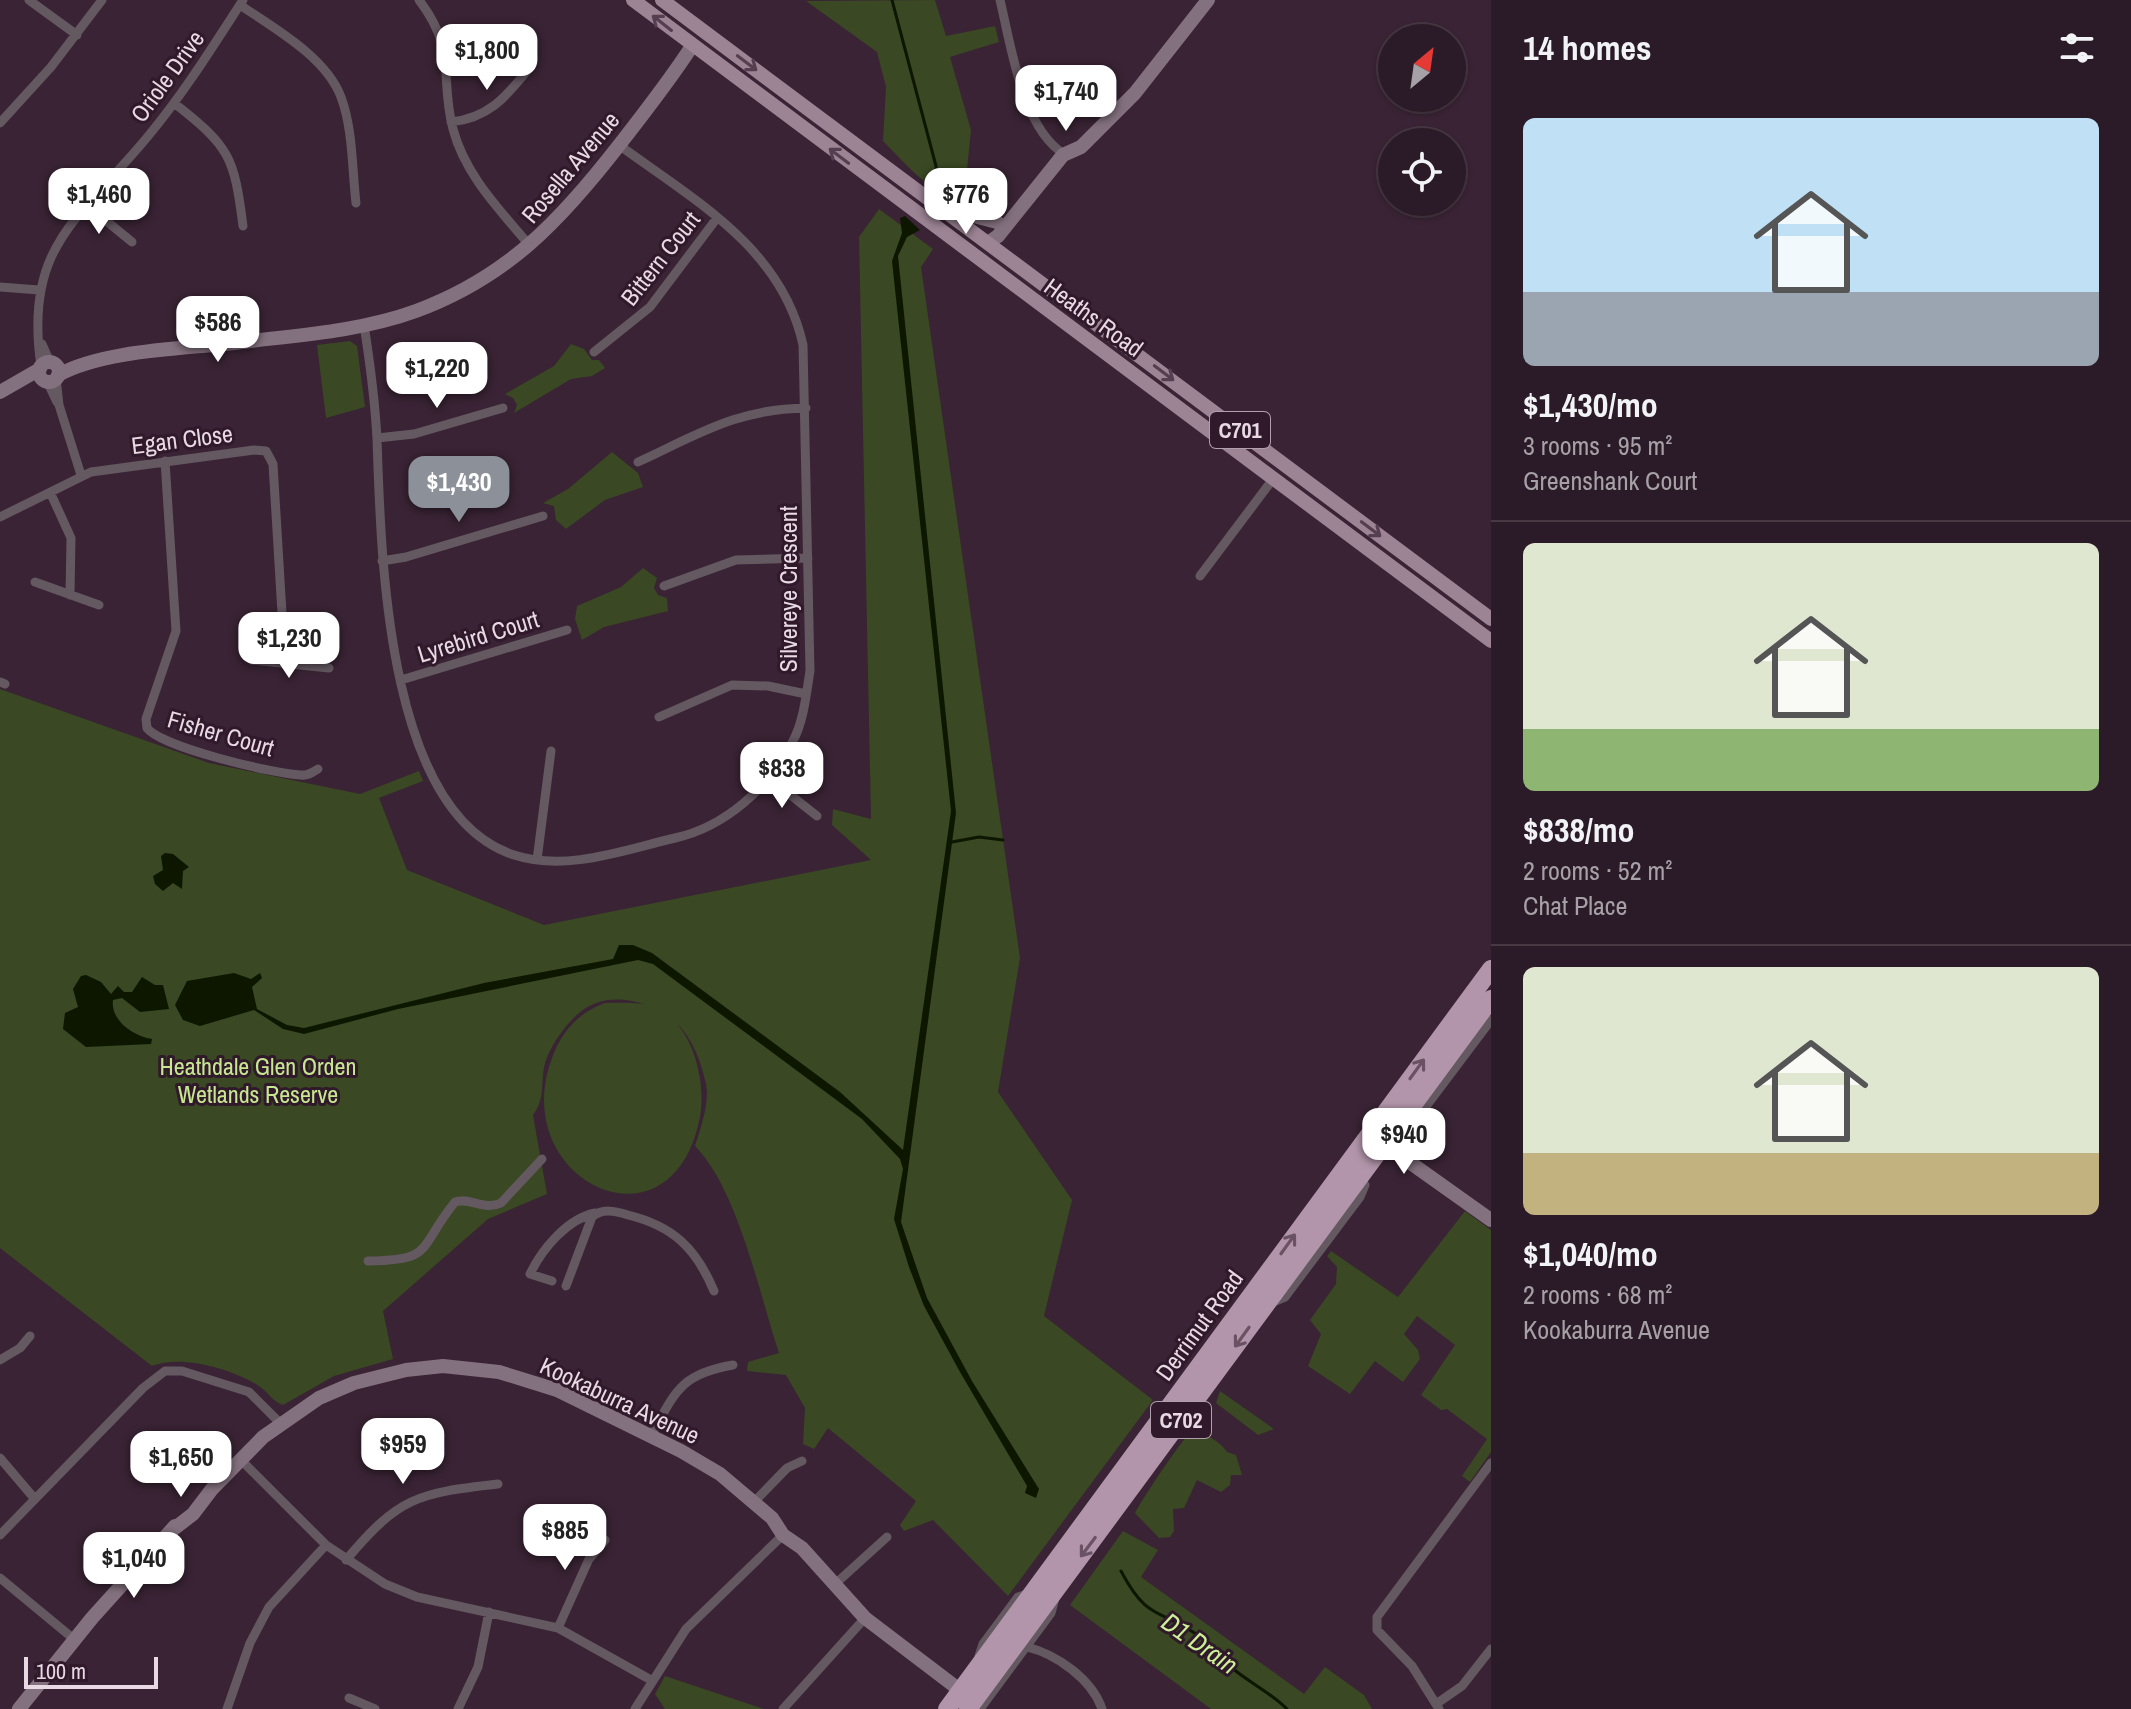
<!DOCTYPE html>
<meta charset="utf-8">
<style>
:root{--surface:#2b1a27;--page:#372733;--text:#f1f3f6;--muted:#a6a1a7;--line:#473844;--accent:#8c9099}
body{margin:0;font-family:"Archivo Narrow",sans-serif;background:var(--page);color:var(--text);height:100vh;display:flex;flex-direction:column;font-size:30px;white-space:nowrap}
*{box-sizing:border-box;margin:0}
p{font-size:26px;color:var(--muted)}
.icon{flex:none;width:44px;height:44px;fill:none;stroke:currentColor;stroke-width:2;stroke-linecap:round;stroke-linejoin:round}
.map{position:relative;flex:1;overflow:hidden}
.side{display:flex;flex-direction:column;background:var(--surface);width:640px}
.side>*{flex:none}
.needle{width:52px;rotate:29deg}
.buttons{position:absolute;left:1378px;top:24px;display:grid;gap:16px}
.buttons a{display:grid;place-items:center;width:88px;height:88px;border-radius:50%;background:var(--surface);box-shadow:0 2px 6px #0004,0 0 0 2px var(--line);font-size:40px}
.scale{position:absolute;left:24px;bottom:20px;width:134px;box-sizing:border-box;padding-left:8px;border:4px solid #e8d9e4;border-top:0;font-size:22px;line-height:28px;white-space:nowrap;color:#e8d9e4;-webkit-text-stroke:6px #2f192a;paint-order:stroke}
.price{position:absolute;translate:-50% -68px;padding:0 18px;border-radius:16px;background:#fff;color:#222;font-size:26px;line-height:52px;filter:drop-shadow(0 2px 4px #0008)}
.price::after{content:'';position:absolute;left:50%;top:48px;width:24px;height:18px;margin-left:-12px;background:inherit;clip-path:polygon(0 0,100% 0,50% 100%)}
.price.selected{background:var(--accent);color:#fff}
ul{padding:0;list-style:none}
li{display:grid;align-content:center;gap:16px;height:424px;padding:0 32px}
li+li{border-top:2px solid var(--line)}
li span{display:grid;place-items:center;height:248px;border-radius:12px;color:#555}
li>.icon{margin-inline-start:auto}
span .icon{width:144px;height:144px;fill:#fffc;stroke-width:1}
li b{font-size:34px}
h2{display:flex;justify-content:space-between;align-items:center;height:96px;padding:0 32px;font-size:34px}
main{display:flex;flex:1;min-height:0}
.map>svg:first-child{display:block}
</style>
<main>
<div class="map">
<svg width="1491" height="1709" viewBox="0 0 1491 1709">
<rect width="100%" height="100%" fill="#392334"/>
<path fill="#3a4823" d="M935,0L946,36L995,26L999,42L950,57L971,130L964,199C928,193 908,166 883,141L886,87L877,52L806,1Z
M879,209L933,249L921,267L1020,958L998,1092L1072,1200L1044,1316L1153,1400L1008,1596L933,1520L904,1531L900,1525L916,1501L828,1428L814,1449L803,1444L805,1408L786,1375L747,1371L748,1362L779,1353C759,1293 738,1190 695,1146C701,1126 711,1100 705,1080C694,1034 672,1006 625,1000C609,998 592,1002 579,1013C566,1024 550,1046 545,1063C540,1083 546,1098 533,1115L547,1194L488,1219L383,1311L393,1359L334,1376L283,1405C273,1402 268,1392 259,1386C233,1369 180,1354 152,1366L0,1248V689L209,763L360,794L419,771L423,781L379,798L407,870L544,925L871,860L832,825L833,809L871,819L859,237Z
M350,341L357,346L365,407L326,418L317,345Z
M571,344L584,349L592,360H599L605,368L592,376L571,379L514,413L517,405L513,398L505,394L554,366Z
M612,452L638,473L643,487L605,500L566,529L556,520L554,506L543,503L568,489Z
M643,568L657,578L654,588L658,595L667,598L668,611L604,627L582,640L575,619L577,606L621,587Z
M605,1003C619,1003 634,1002 648,1005C691,1016 707,1079 700,1117C672,1261 506,1180 552,1058C562,1031 578,1013 605,1003Z
M1465,1211L1491,1230V1452L1470,1482L1462,1476L1487,1439L1447,1409L1441,1410L1421,1395L1455,1345L1417,1316L1404,1334L1418,1350L1420,1359L1403,1382L1375,1361L1350,1394L1308,1366L1321,1334L1310,1320L1336,1284L1337,1267L1327,1256L1331,1251L1398,1297Z
M1220,1391L1274,1429L1258,1435L1216,1403Z
M1197,1426C1206,1438 1219,1439 1227,1452L1236,1455L1242,1475H1231L1230,1485L1221,1492L1197,1480L1184,1508L1173,1509L1174,1531L1170,1537L1159,1538L1135,1513C1145,1495 1184,1435 1197,1426Z
M1123,1531L1158,1550L1141,1577L1304,1694L1325,1667L1364,1695L1372,1709H1211L1070,1605Z
M665,1676L764,1709H665L655,1694Z"/>
<path fill="#0d1700" d="M905,216L920,230L907,237L898,256L956,813L901,1222L927,1298L972,1381L1039,1489L1036,1498L1025,1493L1027,1486L960,1372L924,1306L909,1267L894,1219L903,1169L900,1159L862,1119L653,964L638,960L398,1009L304,1034L283,1029L254,1010L200,1026L183,1020L175,1005L187,981L234,973L251,979L260,973L262,978L252,987L257,1009L287,1025L304,1028L484,983L613,959L619,945H633L652,953L840,1092L903,1150L951,811L892,261L902,233L900,218Z
M165,853L173,854L189,867L183,871L182,889L173,883L163,891L155,884L153,876L163,870L161,856Z
M86,975L101,982L111,994L118,986L124,992H132L142,977L155,985H163L169,1009L140,1012L122,998L113,1000C110,1020 133,1036 152,1039L151,1044L86,1047L63,1029L65,1013L78,1007L73,989L81,976Z"/>
<g fill="none" stroke-linecap="round" stroke-linejoin="round">
<path stroke="#0d1700" stroke-width="3" d="M892,0L936,166L937,192
M937,191L949,170
M952,842L979,837L1003,840
M1121,1571C1149,1624 1160,1607 1200,1637C1212,1646 1221,1658 1232,1668C1250,1683 1270,1692 1287,1709"/>
<path stroke="#645861" stroke-width="9" d="M29,0L77,35
M419,0C458,51 439,77 453,129C465,175 500,210 530,246
M1000,0C1011,45 1022,128 1064,154
M240,5C274,28 326,57 341,97C353,129 352,169 356,203
M174,103C230,147 234,156 243,226
M451,122C488,118 505,98 527,71
M0,123L51,67L102,0
M87,205L132,242
M0,287L39,290
M364,325C370,363 375,401 377,439C381,551 385,813 514,855C566,872 624,850 675,838C725,827 770,787 793,741C804,720 806,695 810,671L803,345C782,248 694,200 619,145
M42,344L50,362
M594,352L650,307L717,218
M41,366C23,245 81,218 149,135C184,93 213,46 243,0
M56,378L59,405L81,475
M47,381L57,402
M377,438L414,434L503,408
M165,461L176,631L146,719L147,728C161,747 274,774 301,775C308,776 313,772 318,769
M638,462C699,434 737,409 806,408
M50,492L71,538L70,595
M0,517L91,472L254,450L266,451L273,464L285,663
M382,561L406,557L543,516
M1200,576L1273,479
M35,582L99,605
M664,586L736,560L808,558
M252,660L329,668
M401,680L567,630
M0,682L5,684
M659,717L732,685L768,686L806,694
M769,778L817,816
M537,860L551,751
M1416,1101L1427,1105L1491,1020
M1411,1129L1427,1105
M368,1261C435,1260 417,1249 455,1202C470,1197 484,1211 501,1203L542,1159
M552,1281L530,1274C542,1249 567,1219 595,1213
M566,1286L592,1217C602,1208 615,1211 628,1215C673,1226 696,1248 714,1291
M1266,1305L1285,1297L1360,1197L1365,1185L1358,1179
M0,1360L20,1348L30,1336
M651,1436C675,1392 680,1374 733,1365
M0,1458L34,1498
M241,1460L326,1545L385,1584L417,1597L558,1628L651,1680
M755,1501L787,1468L802,1461
M0,1535L143,1388L165,1371H182L249,1392L280,1423
M346,1560C399,1497 417,1493 498,1484
M0,1578L75,1640
M834,1585L887,1537
M558,1628L589,1559L605,1540
M1027,1647C1056,1654 1092,1679 1102,1709
M979,1656L983,1644L1018,1597L1024,1595
M349,1698L375,1709
M1436,1704L1462,1686L1491,1649
M227,1709L250,1643L269,1607L326,1545
M458,1709L478,1667L489,1612
M635,1709L686,1629L783,1535
M783,1709L865,1618
M980,1709L1051,1613L1055,1598
M1439,1709L1412,1666L1377,1630V1617L1491,1463"/>
<path stroke="#84717f" stroke-width="14" d="M943,208L997,222
M988,243L998,236L1063,155L1081,147L1135,93L1208,0
M39 372a10 10 0 1 1 20 0a10 10 0 1 1-20 0Z
M58,375C106,349 187,349 242,342C300,335 361,331 416,311C508,277 561,220 620,144C645,112 670,80 692,46
M0,392L40,369
M1384,1144L1491,1220
M171,1531L193,1514L212,1489L263,1437L319,1398L354,1383L406,1370L443,1366L499,1372L557,1390L681,1451L720,1474L772,1518L783,1535L802,1548L865,1618L961,1691
M19,1709L92,1618L175,1526"/>
<path stroke="#9c8495" stroke-width="14" d="M633,0L1491,641
M662,0L1491,619"/>
<path stroke="#b295aa" stroke-width="18" d="M947,1709L1491,969
M968,1709L1491,999"/>
</g>
<defs><path id="oneway-shaft" d="M-6 0H5M1.5-3L5.5 0L1.5 3" fill="none" stroke-width="1.6" stroke-linecap="round" stroke-linejoin="round" transform="scale(2)"/></defs>
<g stroke="#553e4f">
<use href="#oneway-shaft" transform="translate(662 23) rotate(-142)"/>
<use href="#oneway-shaft" transform="translate(747 63) rotate(37)"/>
<use href="#oneway-shaft" transform="translate(839 156) rotate(-143)"/>
<use href="#oneway-shaft" transform="translate(1164 373) rotate(37)"/>
<use href="#oneway-shaft" transform="translate(1371 529) rotate(37)"/>
</g>
<g stroke="#6a5164">
<use href="#oneway-shaft" transform="translate(1417 1069) rotate(-54)"/>
<use href="#oneway-shaft" transform="translate(1288 1244) rotate(-54)"/>
<use href="#oneway-shaft" transform="translate(1242 1337) rotate(126)"/>
<use href="#oneway-shaft" transform="translate(1088 1547) rotate(127)"/>
</g>
<g text-anchor="middle" dominant-baseline="central" stroke-width="6" stroke-linejoin="round" paint-order="stroke">
<g fill="#2f192a" stroke="#b09fac" stroke-width="2">
<rect x="1210" y="412" width="60" height="36" rx="6"/>
<rect x="1151" y="1402" width="60" height="36" rx="6"/>
</g>
<g font-size="22" font-weight="bold" fill="#e8d9e4">
<text x="1240" y="430">C701</text>
<text x="1181" y="1420">C702</text>
</g>
<g font-size="24" fill="#e8d9e4" stroke="#2f192a">
<text transform="translate(167 76) rotate(-54)">Oriole Drive</text>
<text transform="translate(570 167) rotate(-50)">Rosella Avenue</text>
<text transform="translate(660 258) rotate(-52)">Bittern Court</text>
<text transform="translate(1094 317) rotate(36)">Heaths Road</text>
<text transform="translate(182 439) rotate(-7)">Egan Close</text>
<text transform="translate(788 589) rotate(-90)">Silvereye Crescent</text>
<text transform="translate(478 636) rotate(-17)">Lyrebird Court</text>
<text transform="translate(221 733) rotate(16)">Fisher Court</text>
<text transform="translate(1199 1325) rotate(-54)">Derrimut Road</text>
<text transform="translate(620 1400) rotate(25)">Kookaburra Avenue</text>
</g>
<g font-size="24" fill="#c6e790" stroke="#2f192a">
<text x="258" y="1066">Heathdale Glen Orden<tspan x="258" dy="28">Wetlands Reserve</tspan></text>
</g>
<g font-size="26" font-style="italic" fill="#cdef97" stroke="#2f192a">
<text transform="translate(1200 1643) rotate(35)">D1 Drain</text>
</g>
</g>
</svg>
<div class="buttons">
<a><svg class="needle" viewBox="-14 -14 28 28"><path d="M0-13l5 13h-10z" fill="#e53935"/><path d="M0 13l5-13h-10z" fill="#a6a1a7"/></svg></a>
<a><svg class="icon" aria-label="locate" viewBox="0 0 24 24"><circle cx="12" cy="12" r="6"/><path d="M12 2v4M12 18v4M2 12h4M18 12h4"/></svg></a>
</div>
<div class="scale">100 m</div>
<b class="price" style="left:487px;top:92px">$1,800</b>
<b class="price" style="left:1066px;top:133px">$1,740</b>
<b class="price" style="left:99px;top:236px">$1,460</b>
<b class="price" style="left:966px;top:236px">$776</b>
<b class="price" style="left:218px;top:364px">$586</b>
<b class="price" style="left:437px;top:410px">$1,220</b>
<b class="price selected" style="left:459px;top:524px">$1,430</b>
<b class="price" style="left:289px;top:680px">$1,230</b>
<b class="price" style="left:782px;top:810px">$838</b>
<b class="price" style="left:1404px;top:1176px">$940</b>
<b class="price" style="left:403px;top:1486px">$959</b>
<b class="price" style="left:181px;top:1499px">$1,650</b>
<b class="price" style="left:565px;top:1572px">$885</b>
<b class="price" style="left:134px;top:1600px">$1,040</b>
</div>
<section class="side">
<h2>14 homes<svg class="icon" aria-label="filters" viewBox="0 0 24 24"><path d="M4 7h16M4 17h16"/><circle cx="9" cy="7" r="2"/><circle cx="15" cy="17" r="2"/></svg></h2>
<ul>
<li><span style="background:linear-gradient(#bfe0f5 70%,#9aa5b1 0)"><svg class="icon" aria-label="home" viewBox="0 0 24 24"><path d="M3 11l9-7 9 7M6 9v11h12V9"/></svg></span><div><b>$1,430/mo</b><p>3 rooms · 95 m²</p><p>Greenshank Court</p></div></li>
<li><span style="background:linear-gradient(#dfe7d0 75%,#8fb573 0)"><svg class="icon" aria-label="home" viewBox="0 0 24 24"><path d="M3 11l9-7 9 7M6 9v11h12V9"/></svg></span><div><b>$838/mo</b><p>2 rooms · 52 m²</p><p>Chat Place</p></div></li>
<li><span style="background:linear-gradient(#dfe7d0 75%,#c2b280 0)"><svg class="icon" aria-label="home" viewBox="0 0 24 24"><path d="M3 11l9-7 9 7M6 9v11h12V9"/></svg></span><div><b>$1,040/mo</b><p>2 rooms · 68 m²</p><p>Kookaburra Avenue</p></div></li>
</ul>
</section>
</main>
